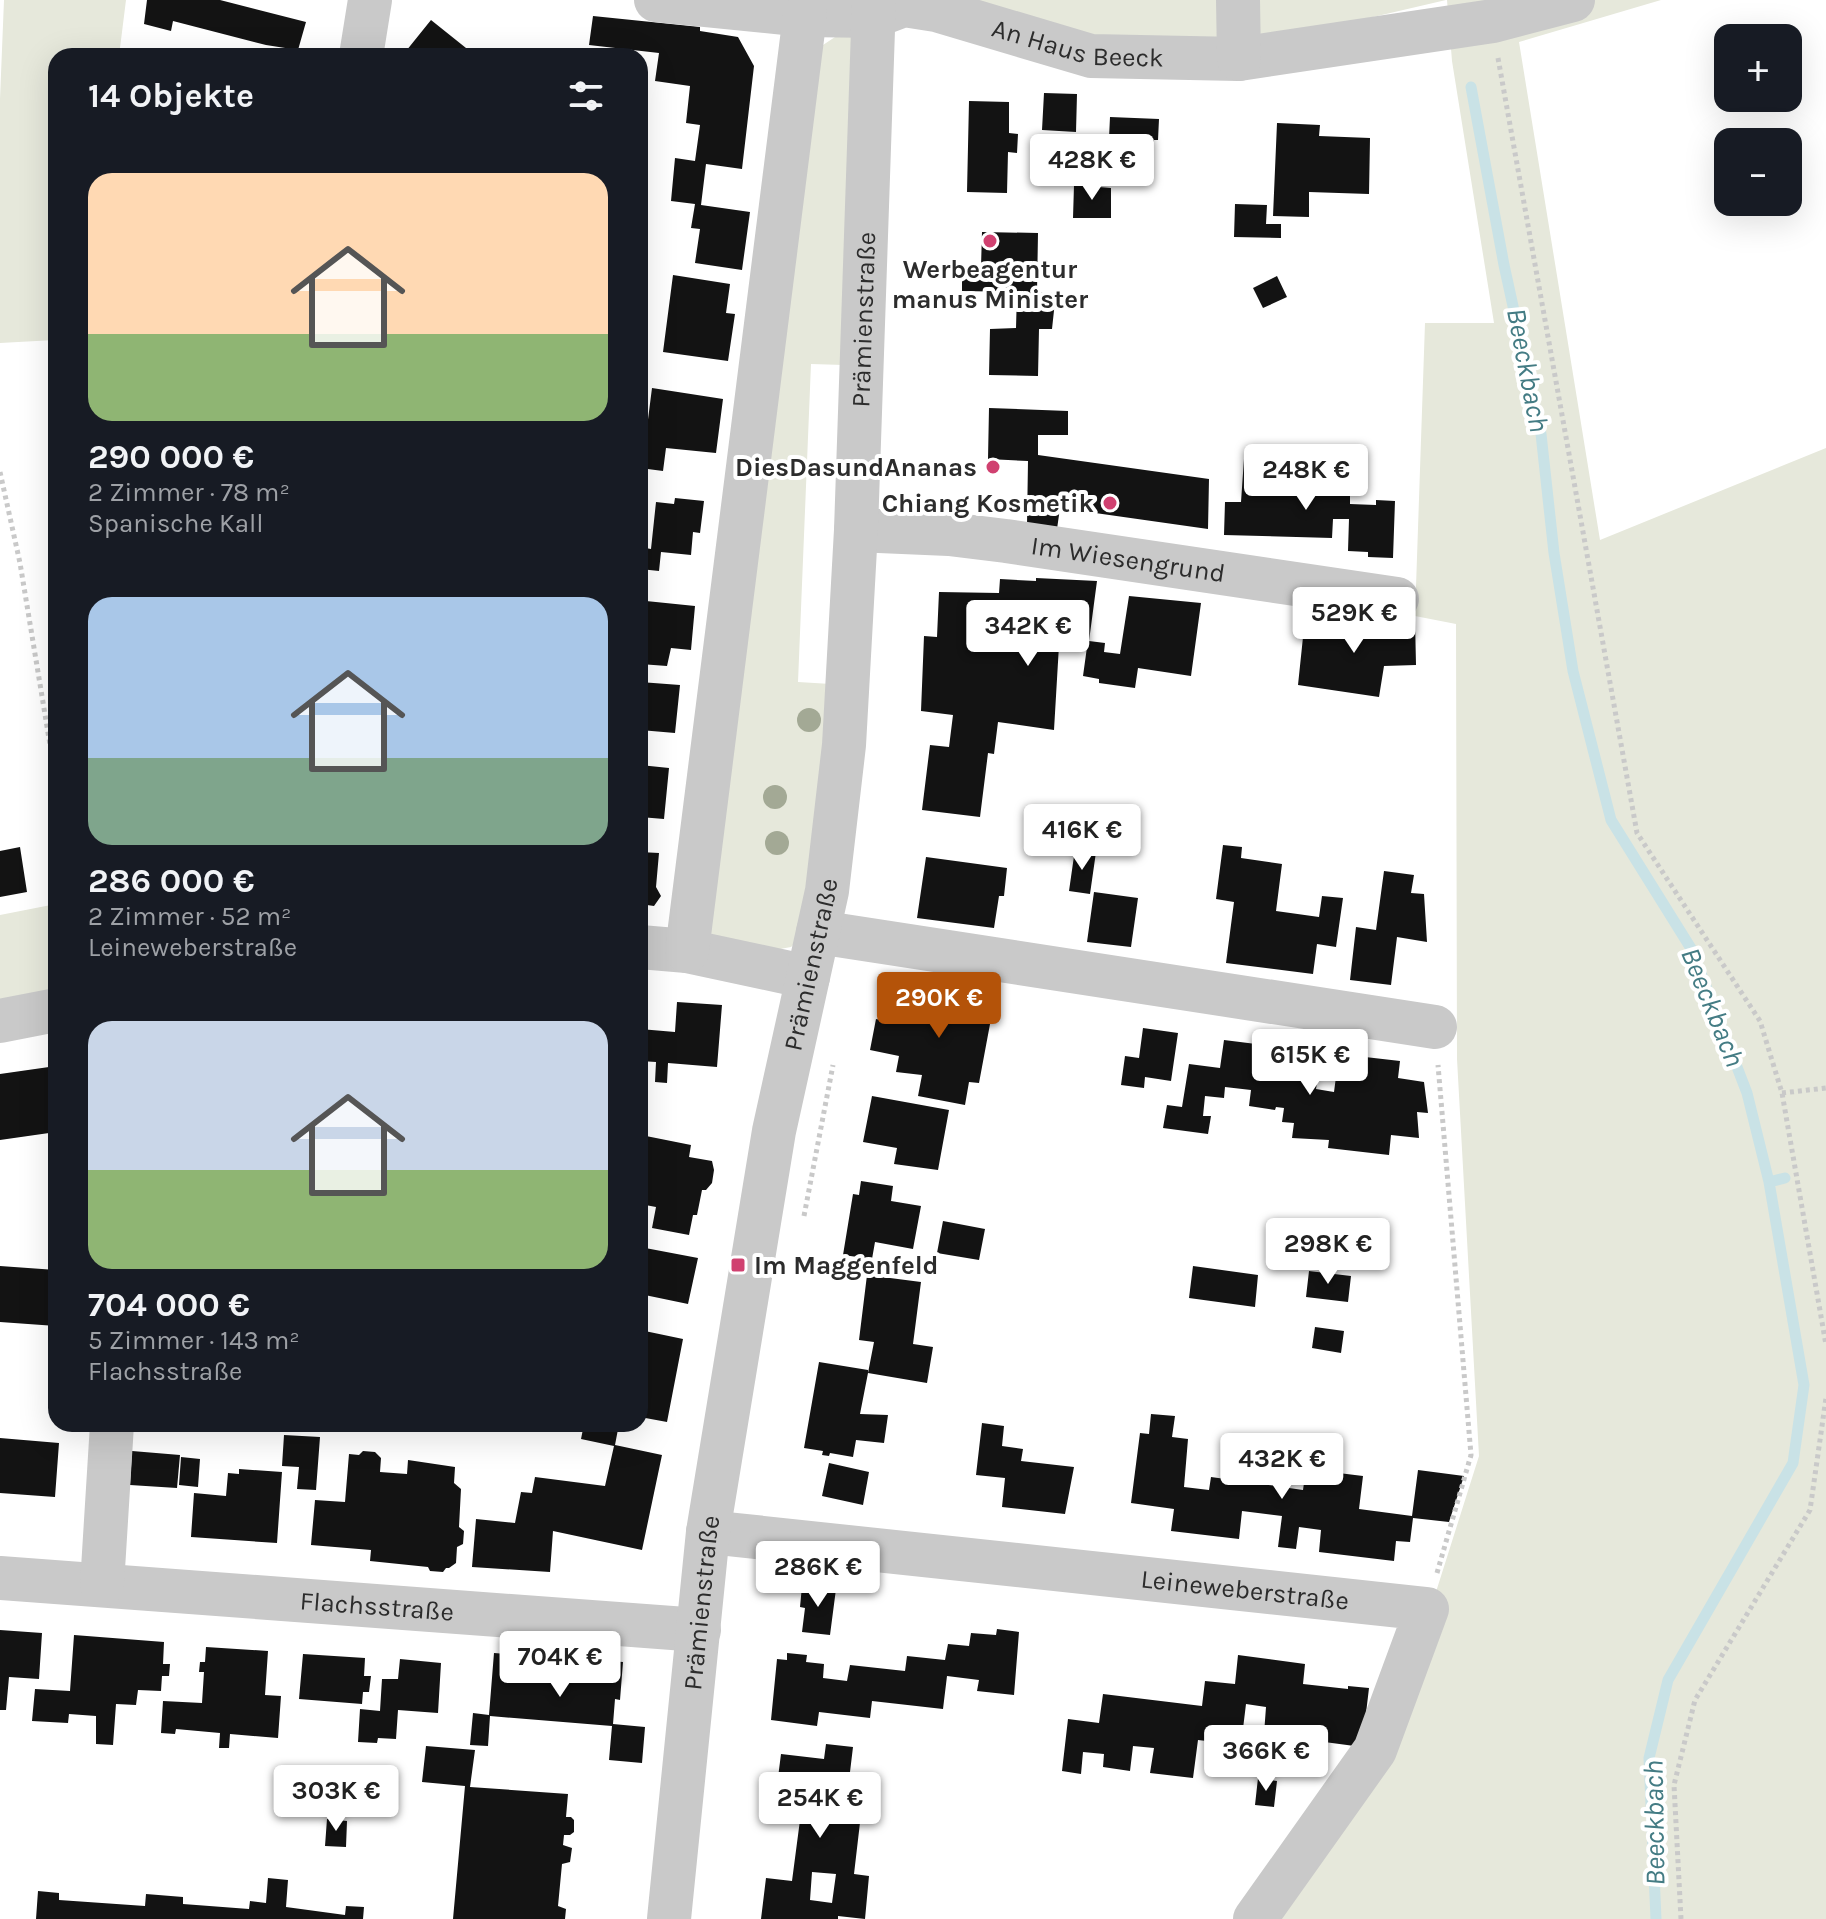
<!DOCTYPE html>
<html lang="de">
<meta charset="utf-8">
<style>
:root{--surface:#171b24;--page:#242831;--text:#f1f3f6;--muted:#9ea1a6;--accent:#b45309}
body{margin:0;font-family:Karla,sans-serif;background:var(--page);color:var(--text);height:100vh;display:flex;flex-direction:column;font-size:30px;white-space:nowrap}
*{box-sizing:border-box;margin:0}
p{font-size:26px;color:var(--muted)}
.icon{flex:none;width:44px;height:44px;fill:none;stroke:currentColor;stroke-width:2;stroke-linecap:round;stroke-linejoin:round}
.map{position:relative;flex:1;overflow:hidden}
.drawer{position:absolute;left:48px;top:48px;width:600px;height:1384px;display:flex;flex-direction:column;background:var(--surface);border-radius:24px;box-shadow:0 8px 32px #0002}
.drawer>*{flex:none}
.controls{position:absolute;left:1714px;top:24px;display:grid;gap:16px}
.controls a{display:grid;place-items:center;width:88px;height:88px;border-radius:16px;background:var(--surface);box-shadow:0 8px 32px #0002;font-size:40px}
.price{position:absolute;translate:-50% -68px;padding:0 18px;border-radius:8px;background:#fff;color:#222;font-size:26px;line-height:52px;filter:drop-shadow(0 2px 4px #0008)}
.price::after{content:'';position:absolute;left:50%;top:48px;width:24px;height:18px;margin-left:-12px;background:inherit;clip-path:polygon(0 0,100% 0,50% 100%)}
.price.on{background:var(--accent);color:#fff}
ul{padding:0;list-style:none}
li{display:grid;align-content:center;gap:16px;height:424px;padding:0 40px}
li span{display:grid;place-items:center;height:248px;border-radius:24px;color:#555}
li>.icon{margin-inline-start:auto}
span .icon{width:144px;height:144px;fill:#fffc;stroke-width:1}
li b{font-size:34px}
h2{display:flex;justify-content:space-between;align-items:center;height:96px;padding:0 40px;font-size:34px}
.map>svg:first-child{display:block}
</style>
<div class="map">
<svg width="1826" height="1919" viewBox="0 0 1826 1919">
<rect width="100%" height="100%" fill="#fff"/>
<path fill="#e6e8db" d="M4,0H126L119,56H56L55,340L0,343V99Z
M967,0H1446L1296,35L1103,45Z
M1447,0H1661L1519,42L1600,540L1826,448V1919H1267L1379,1772L1479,1456L1457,1059L1456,624L1415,616L1425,323H1494L1452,61Z
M853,36L844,365L811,364L798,682L831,684L804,935L791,947L780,949L716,937L706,930L820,47L835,37Z
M56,904V994L0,1004V915Z"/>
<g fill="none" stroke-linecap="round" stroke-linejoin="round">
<path stroke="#c9e2e6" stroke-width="11" d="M1471,87L1504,265L1541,434L1554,553L1573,671L1611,820L1692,950L1747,1093L1769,1182L1804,1385L1793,1463L1668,1680L1649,1758L1656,1919
M1769,1182L1785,1178"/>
</g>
<path fill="#131313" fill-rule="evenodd" d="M147,0H220L306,22L298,50L266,45L173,21L171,31L144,24Z
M593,16L700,27V31L738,37L754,66L742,169L706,164L701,205L750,212L742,270L695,263L700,229L691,228L695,204L671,201L675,158L695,161L700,125L686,123L690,86L655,81L659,53L589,45Z
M431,20L471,52L467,56H402Z
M1044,93L1077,94L1076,132L1042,130Z
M969,101L1009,102V133L1018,134L1017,153L1008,152L1007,193L967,192Z
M1110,117L1159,119L1158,140H1154L1152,182L1107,181Z
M1277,123L1320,125L1319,136L1370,138L1369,194L1309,192V217L1273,216Z
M1074,185L1111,188V218H1073Z
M1235,204L1267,205L1266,224H1281V238L1234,237Z
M982,232L1038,233L1037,292H1056L1052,329H1039L1038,376L989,375L990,329L1016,328L1017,292L962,291V266L981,267Z
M673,275L730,284L726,313L735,314L728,361L663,352Z
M1277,276L1287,297L1263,308L1253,288Z
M652,388L723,399L716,453L666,448L663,471L640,468V443H645Z
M989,408L1068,411V435H1038V455L1209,479L1208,529L1060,508L1057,529L1027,525L1028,461L988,459Z
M1244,459L1270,460L1269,473L1295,474L1294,490L1334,492V488L1350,489V504L1376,505V500L1395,501L1393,558L1368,557V552L1348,551L1349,519H1333L1332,538L1224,535L1225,502H1241Z
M675,498L704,501L700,533L693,532L691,555L661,552L659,571L640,569V547L651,549L656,502L674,504Z
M1036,578L1097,581L1089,641L1105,643L1104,652L1120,654L1129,596L1201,603L1191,676L1138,668L1135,688L1099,683V679L1083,676L1087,647L1059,645L1054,730L998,722L994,754L988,753L980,817L922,810L930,745L949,747L953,715L921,711L924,636L937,637L939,592L999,593L1000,579L1036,581Z
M646,601L695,606L691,650L671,648L667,666L640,664V625H644Z
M1389,616L1415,620L1416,665L1384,666L1379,697L1298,685L1305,618L1353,625L1352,630L1387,635Z
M640,682L680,685L675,733L640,730Z
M640,765L669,768L664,819L640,817Z
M1223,845L1242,847L1241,858L1282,864L1276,911L1319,917L1322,896L1343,898L1336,947L1317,944L1313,974L1226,963L1234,902L1216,899Z
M20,847L27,892L0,897V851Z
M1075,849L1096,852L1090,894L1069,891Z
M640,852L659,853L656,887L661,896L654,906L640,904Z
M926,857L1007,868L1004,896H999L994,928L917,918Z
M1384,871L1414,875L1411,893L1424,894L1427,942L1397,937L1391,985L1350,980L1356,927L1376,930Z
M1094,892L1138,898L1131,947L1087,942Z
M945,983L996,992L979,1083L969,1082L965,1105L918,1096L922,1075L896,1072L899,1056L870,1050L876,1019L886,1021L891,997L940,1006Z
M677,1002L722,1005L717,1067L668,1063L667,1083L655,1082L656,1062L640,1061V1029L675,1032Z
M1143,1028L1178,1033L1171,1081L1145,1077L1144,1088L1121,1085L1125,1056L1139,1058Z
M1224,1040L1295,1049L1293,1064L1302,1075L1318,1077L1316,1089L1334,1092L1339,1054L1400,1061L1398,1078L1424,1082L1428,1113L1417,1112L1419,1138L1391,1135L1389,1155L1328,1148L1329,1140L1292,1138L1294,1123L1282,1122L1284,1108L1276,1107L1275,1110L1249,1106L1251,1090L1225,1087L1224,1098L1205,1096L1203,1116H1211L1208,1134L1163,1128L1167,1105L1182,1107L1189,1064L1220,1068Z
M56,1066V1132L0,1140V1074Z
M872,1096L949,1110L938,1170L894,1164L897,1148L863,1142Z
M646,1136L691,1145L689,1157L712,1161L714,1170L712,1183L706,1190H702L697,1215H693L689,1235L652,1228L656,1207L640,1204V1164Z
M861,1181L893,1186L891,1201L921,1206L913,1249L875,1242L872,1259L843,1255L853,1194L859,1195Z
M943,1221L985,1229L979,1260L937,1253Z
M640,1247L698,1258L688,1304L640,1294V1273H643L647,1255L640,1254Z
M0,1266L56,1270V1326L0,1322Z
M1193,1266L1258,1275L1255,1307L1189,1298Z
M1309,1271L1351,1276L1348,1302L1306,1297Z
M867,1275L921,1282L913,1344L933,1347L927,1383L868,1373L860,1414L888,1415L884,1443L856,1440L853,1457L830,1453L829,1456L822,1455L823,1451L804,1448L819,1362L868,1370V1373L874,1342L859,1340Z
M1315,1327L1344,1331L1341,1353L1312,1348Z
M640,1330L683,1339L667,1422L640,1417Z
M1151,1414L1175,1416L1172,1437L1188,1439L1184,1487L1209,1490L1211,1477L1303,1490L1306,1469L1363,1476L1359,1509L1412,1516L1418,1470L1464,1476L1449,1522L1413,1518L1410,1542L1396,1541L1394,1561L1319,1552L1321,1530L1299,1527L1296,1549L1278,1547L1282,1516L1242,1511L1239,1539L1171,1531L1174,1509L1131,1503L1140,1433L1149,1434Z
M982,1423L1004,1426L1002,1446L1023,1449L1021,1461L1074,1467L1065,1514L1002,1507L1005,1478L976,1475Z
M584,1424H619L615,1445L662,1455L642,1550L553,1531L550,1572L472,1567L476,1519L515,1523L521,1492L532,1493L535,1477L605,1486L614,1446L581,1439Z
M284,1435L320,1437L316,1490L297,1489L299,1467L282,1466Z
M0,1438L59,1443L55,1497L0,1493Z
M132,1451L180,1455L177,1488L130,1485Z
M363,1451L375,1452L381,1458L380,1472L407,1474L408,1460L455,1467L454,1483L461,1489L459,1527L464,1531L463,1544L457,1547L456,1563L449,1568H446L443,1572L430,1571L428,1567L370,1561L371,1550L311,1545L315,1500L345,1502L349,1454L359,1455Z
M181,1457L200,1459L198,1487L179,1485Z
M829,1463L869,1472L863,1505L822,1496Z
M239,1469L282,1472L277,1543L191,1537L194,1493L226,1496L228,1473L239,1474Z
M802,1586L836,1589L830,1635L802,1632L805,1608L800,1607Z
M997,1629L1019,1632L1014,1695L977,1691L979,1680L947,1676L943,1709L872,1701L870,1718L819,1712L817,1726L771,1720L777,1659L787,1660V1653L807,1655L806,1662L824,1664L823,1678L847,1681L850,1665L905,1671L907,1656L945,1660L948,1644L969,1646L971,1633L996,1635Z
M0,1630L42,1633L39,1679L9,1677L6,1710H0Z
M74,1635L164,1642L163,1664H170L169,1676H162L161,1691L138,1690L136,1705L116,1704L113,1745L96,1744V1716L69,1714L68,1723L32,1721L35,1689L70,1691Z
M206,1647L268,1651L265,1695L281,1696L278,1738L230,1734L229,1748H219L220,1733L176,1729L175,1734L161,1733L163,1701L202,1703L204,1672H199L200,1662H205Z
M494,1653L536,1656L535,1661L575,1664V1658L623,1662L620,1700L615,1699L613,1724L645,1727L642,1763L609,1760L612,1726L490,1716L488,1746L470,1745L473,1713L489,1715Z
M303,1654L365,1658L364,1676H371L369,1692H363L362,1704L299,1699Z
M1238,1655L1305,1664L1303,1684L1348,1689V1686L1369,1688L1362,1747L1264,1734L1266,1707L1246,1704L1241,1745L1198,1740L1193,1778L1150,1773L1154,1748L1133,1746L1130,1771L1103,1767L1104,1754L1083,1752L1081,1774L1062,1771L1068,1719L1099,1723L1103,1694L1202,1706L1205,1681L1235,1684Z
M400,1659L441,1663L438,1713L398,1710L396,1739L378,1738L377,1743L358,1742L360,1709L380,1711L382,1679H398Z
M826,1744L853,1747L850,1772L877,1776L874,1797L822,1791L820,1809L861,1814L854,1874L869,1876L865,1919L838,1916V1919H761L766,1878L792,1881L800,1820L773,1817L781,1754L824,1759ZM812,1872L836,1874L832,1903L810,1900Z
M426,1746L475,1750L470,1787L568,1794L566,1817H571L574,1820V1832L570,1835H564L563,1845L572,1848L570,1862L562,1864L558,1906L566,1909L565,1919H453L465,1786L422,1782Z
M1258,1778L1277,1781L1274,1807L1255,1805Z
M327,1819L347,1821L346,1847L325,1846Z
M268,1878L288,1880L286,1907L345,1915L346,1906L364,1907L363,1919H36L38,1891L59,1893V1900L145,1906L146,1894L183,1897V1904L249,1909L250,1901L266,1903Z"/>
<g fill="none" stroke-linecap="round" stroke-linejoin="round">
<path stroke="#c9c9c9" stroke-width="5" stroke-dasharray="4 4" stroke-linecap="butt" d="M1498,58L1637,833L1760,1021L1782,1093L1826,1345
M0,472L20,563L56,781
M1782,1093L1826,1088
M804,1216L833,1065
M1437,1573L1471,1455L1438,1065
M1681,1919L1674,1785L1695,1700L1810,1510L1826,1398"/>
<g stroke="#c9c9c9" stroke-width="44">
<path id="s1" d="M656,0L805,15L875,16L904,5L936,10L1091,56L1239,59L1493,21L1573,0"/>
<path d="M1238,0L1239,59"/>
<path d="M361,56L370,0"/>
<path id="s2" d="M856,530L949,534L1006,541L1397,599"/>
<path d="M818,932L1435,1027"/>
<path d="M640,947L687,951L808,977"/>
<path d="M687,951L805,15"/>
<path d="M0,1021L56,1010"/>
<path id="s3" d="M708,1532L1427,1609L1375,1750L1255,1919"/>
<path id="s4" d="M0,1578L699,1630"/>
<path d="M102,1585L112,1424"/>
<path id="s5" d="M669,1919L708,1532L774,1131L827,891L844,745L856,530L874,0"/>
</g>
</g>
<g fill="#a3a995">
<circle cx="809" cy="720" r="12"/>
<circle cx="775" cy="797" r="12"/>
<circle cx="777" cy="843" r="12"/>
</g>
<g fill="#d04170" stroke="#fff" stroke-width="3">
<circle cx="990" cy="241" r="8"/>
<circle cx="993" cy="467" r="8"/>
<circle cx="1110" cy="503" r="8"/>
<rect x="730" y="1257" width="16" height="16" rx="4"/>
</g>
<g text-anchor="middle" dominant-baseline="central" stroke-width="8" stroke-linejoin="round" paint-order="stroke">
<g font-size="26" fill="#2c2c2c" stroke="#fff">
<text stroke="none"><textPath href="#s1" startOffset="430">An Haus Beeck</textPath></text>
<text stroke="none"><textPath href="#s5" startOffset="1614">Prämienstraße</textPath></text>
<text stroke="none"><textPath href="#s2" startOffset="274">Im Wiesengrund</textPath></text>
<text stroke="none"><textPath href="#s5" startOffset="966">Prämienstraße</textPath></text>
<text stroke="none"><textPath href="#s3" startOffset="540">Leineweberstraße</textPath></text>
<text stroke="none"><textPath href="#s5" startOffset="318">Prämienstraße</textPath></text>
<text stroke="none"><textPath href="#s4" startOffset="378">Flachsstraße</textPath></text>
</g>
<g font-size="26" font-weight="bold" fill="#2c2c2c" stroke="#fff" text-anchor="end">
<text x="990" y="269" text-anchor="middle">Werbeagentur<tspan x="990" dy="30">manus Minister</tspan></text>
<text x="977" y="467">DiesDasundAnanas</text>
<text x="1094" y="503">Chiang Kosmetik</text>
<text x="754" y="1265" text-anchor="start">Im Maggenfeld</text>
</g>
<g font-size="28" font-style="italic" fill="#447c84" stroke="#fff">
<text transform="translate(1528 370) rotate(79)">Beeckbach</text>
<text transform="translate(1713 1007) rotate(68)">Beeckbach</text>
<text transform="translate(1654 1823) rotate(-91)">Beeckbach</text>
</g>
</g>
</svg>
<div class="controls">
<a>+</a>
<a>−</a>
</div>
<b class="price" style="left:1092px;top:202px">428K €</b>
<b class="price" style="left:1306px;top:512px">248K €</b>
<b class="price" style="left:1354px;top:655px">529K €</b>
<b class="price" style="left:1028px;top:668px">342K €</b>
<b class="price" style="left:1082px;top:872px">416K €</b>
<b class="price on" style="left:939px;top:1040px">290K €</b>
<b class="price" style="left:1310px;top:1097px">615K €</b>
<b class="price" style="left:1328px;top:1286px">298K €</b>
<b class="price" style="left:1282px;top:1501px">432K €</b>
<b class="price" style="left:818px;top:1609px">286K €</b>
<b class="price" style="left:560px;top:1699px">704K €</b>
<b class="price" style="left:1266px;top:1793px">366K €</b>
<b class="price" style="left:336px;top:1833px">303K €</b>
<b class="price" style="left:820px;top:1840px">254K €</b>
<section class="drawer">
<h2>14 Objekte<svg class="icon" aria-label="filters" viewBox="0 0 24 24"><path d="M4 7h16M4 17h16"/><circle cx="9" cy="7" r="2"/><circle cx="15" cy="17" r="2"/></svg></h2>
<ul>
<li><span style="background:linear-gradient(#ffd9b3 65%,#8fb573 0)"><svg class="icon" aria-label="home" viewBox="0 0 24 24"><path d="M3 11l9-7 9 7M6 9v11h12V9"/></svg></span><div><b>290 000 €</b><p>2 Zimmer · 78 m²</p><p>Spanische Kall</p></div></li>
<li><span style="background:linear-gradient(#a9c7e8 65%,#7fa58c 0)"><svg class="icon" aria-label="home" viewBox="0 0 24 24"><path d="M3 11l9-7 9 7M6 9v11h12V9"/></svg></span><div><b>286 000 €</b><p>2 Zimmer · 52 m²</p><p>Leineweberstraße</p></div></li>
<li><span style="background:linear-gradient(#c9d6e8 60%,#8fb573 0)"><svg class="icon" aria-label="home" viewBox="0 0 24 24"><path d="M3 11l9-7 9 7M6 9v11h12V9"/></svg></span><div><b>704 000 €</b><p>5 Zimmer · 143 m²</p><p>Flachsstraße</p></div></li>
</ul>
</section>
</div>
